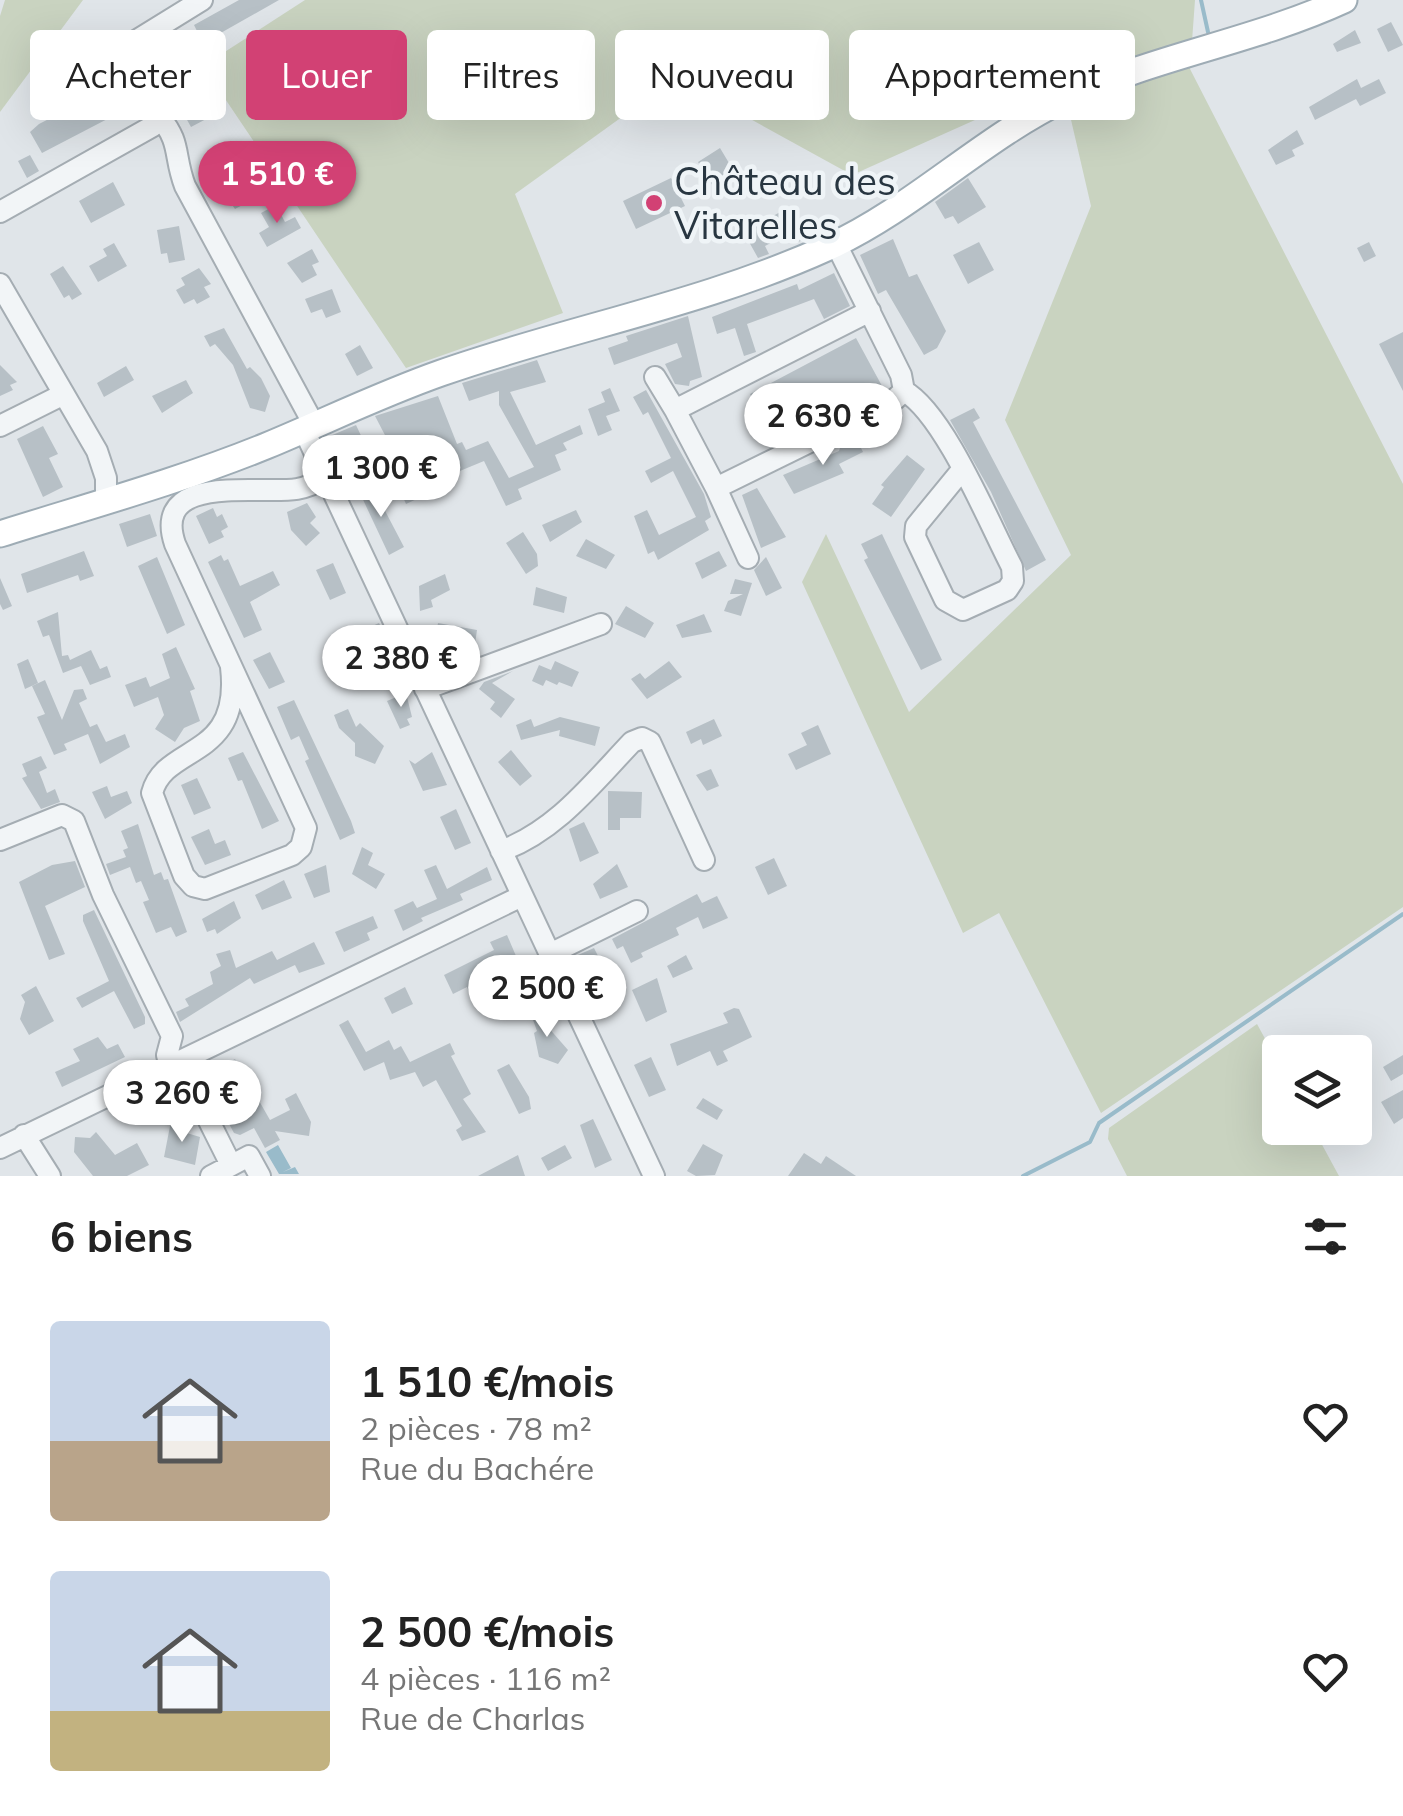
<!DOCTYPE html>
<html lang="fr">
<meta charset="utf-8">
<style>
:root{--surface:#fff;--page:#f2f2f2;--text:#222;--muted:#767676;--accent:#d24174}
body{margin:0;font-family:Mulish,sans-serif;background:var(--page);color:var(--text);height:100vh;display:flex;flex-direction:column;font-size:38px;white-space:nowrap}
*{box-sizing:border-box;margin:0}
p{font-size:32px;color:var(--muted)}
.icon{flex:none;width:55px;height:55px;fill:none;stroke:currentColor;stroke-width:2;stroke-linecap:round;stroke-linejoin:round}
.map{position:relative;height:1176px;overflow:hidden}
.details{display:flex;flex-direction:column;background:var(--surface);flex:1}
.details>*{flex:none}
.top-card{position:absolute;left:30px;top:30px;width:1345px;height:90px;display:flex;gap:20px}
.tools{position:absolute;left:1262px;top:1035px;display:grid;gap:20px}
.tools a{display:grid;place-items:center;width:110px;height:110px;border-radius:10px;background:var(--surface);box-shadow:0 10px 40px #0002;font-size:50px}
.price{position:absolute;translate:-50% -85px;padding:0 22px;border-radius:35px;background:#fff;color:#222;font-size:32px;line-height:65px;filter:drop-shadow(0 2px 5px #0008)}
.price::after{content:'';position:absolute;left:50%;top:60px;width:30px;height:22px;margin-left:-15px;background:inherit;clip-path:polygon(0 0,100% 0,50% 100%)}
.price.selected{background:var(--accent);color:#fff}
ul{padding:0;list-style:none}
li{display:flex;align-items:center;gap:30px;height:250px;padding:0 50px}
li span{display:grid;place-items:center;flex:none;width:280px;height:200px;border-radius:10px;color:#555}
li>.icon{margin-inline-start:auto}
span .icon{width:120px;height:120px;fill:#fffc;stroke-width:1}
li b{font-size:42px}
h2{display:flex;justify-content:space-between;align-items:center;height:120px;padding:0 50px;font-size:42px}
.pill{padding:0 35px;border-radius:10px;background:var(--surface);box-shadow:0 10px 40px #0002;font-size:35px;line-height:90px}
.pill.selected{background:var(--accent);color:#fff}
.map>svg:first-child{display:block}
</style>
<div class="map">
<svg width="1403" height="1176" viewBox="0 0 1403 1176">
<rect width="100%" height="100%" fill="#e0e5e9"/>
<path fill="#c9d3c0" d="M5,0H83L0,112V16Z
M305,0H1195L1190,69L1403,484V907L1101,1113L999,913L963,933L802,582L826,534L909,712L1071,555L1005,420L1091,206L1062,81L852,175L676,78L515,194L563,313L406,368L203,66Z
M1257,1024L1280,1066V1128H1313L1339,1176H1127L1108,1139L1109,1128Z"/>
<path fill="#99bbca" d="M278,1145L291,1168L283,1172L295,1167L299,1174H279L266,1152Z"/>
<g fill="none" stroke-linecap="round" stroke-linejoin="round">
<path stroke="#99bbca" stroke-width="4" d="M1201,0L1208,32
M1023,1176L1090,1142L1099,1123L1403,914"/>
</g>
<path fill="#b7c0c6" d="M239,0H279L203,43L194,25Z
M1391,22L1403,45L1388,52L1377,29Z
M1355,30L1361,43L1337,52L1333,44Z
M184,75L208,118L191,127L167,84Z
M1357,79L1361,88L1379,79L1386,93L1360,106L1356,99L1315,120L1309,107Z
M113,86L122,103L115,115L42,153L30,132L39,124Z
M1297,130L1304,144L1292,150L1295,156L1276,165L1268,150Z
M720,148L738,178L716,191L698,162Z
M30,155L39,171L27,178L18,161Z
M232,172L236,180L243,177L248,187L242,191L248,202L235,209L216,181Z
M671,178L685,206L636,229L623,201Z
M968,178L986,207L958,224L953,216L945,219L935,202Z
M113,182L125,205L91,223L79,201Z
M276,205L285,222L295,217L301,228L267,247L259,233L269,227L261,213Z
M786,209L797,230L804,226L809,237L796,243L790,233L794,231L765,246L769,254L758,258L738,222L748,217L754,226Z
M179,226L185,260L169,263L167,253L161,254L157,230Z
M893,239L909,277L917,274L946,331L937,348L924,355L886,290L878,294L860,255Z
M979,242L994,270L968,284L953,255Z
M1369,242L1376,256L1364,262L1357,248Z
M114,243L127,266L98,282L89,266L107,256L103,249Z
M312,249L319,262L312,265L317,275L302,283L287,263Z
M63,266L82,294L72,300L69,295L64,298L50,274Z
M199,268L211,284L204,287L210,297L197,304L194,299L184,304L176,290L185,285L181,278Z
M834,273L850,306L824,319L814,299L747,324L756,352L744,356L735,328L717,334L712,317L797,284L799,290Z
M332,289L341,312L326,318L322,309L311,313L305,299Z
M688,316L702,377L690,381L689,386L675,384L665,364L682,357L677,343L614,365L608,348L628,341L626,336Z
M224,328L247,369L250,367L261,378L270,396L265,412L250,408L233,365L215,344L210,347L204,336Z
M1403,332V391L1379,344Z
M856,338L882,386L773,439L764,405L756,406L750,394Z
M360,345L373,368L357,376L345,354Z
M537,360L546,382L510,392L536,445L580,425L583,434L563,443L567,450L555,455L561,470L518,489L522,499L506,506L484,461L455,473L452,465L436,472L433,463L420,469L408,440L396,435L387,439L375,416L438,396L457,444L462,442L466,450L488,441L509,478L534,467L499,405V391L469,401L462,383Z
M0,365L17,382L10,385L13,390L0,396Z
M126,366L134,380L104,397L97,383Z
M186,380L193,393L162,413L152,396Z
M610,388L620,411L606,416L612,430L598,436L588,409L605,402L601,392Z
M646,390L704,494L711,517L705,521L709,530L658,560L654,551L648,554L634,516L647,510L659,535L696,517L673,471L651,483L645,471L671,458L648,412L643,415L633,397Z
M974,408L980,418L973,422L1046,560L1026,571L991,492L950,420Z
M356,425L364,442L331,455L323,439Z
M43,426L58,454L49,458L63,487L43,497L17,439Z
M855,436L863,452L839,464L844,473L794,494L783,475L839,451L842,442Z
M907,455L925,469L891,517L872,504L884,487L881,485Z
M410,472L421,497L406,504L395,479Z
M371,484L404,547L389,555L358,489Z
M757,488L786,537L761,548L742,495Z
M307,503L316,517L310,523L320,533L306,546L291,530L287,512Z
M213,508L217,517L222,514L228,527L221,531L224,537L209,544L196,516Z
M576,510L582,522L550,542L542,525Z
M150,514L157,536L127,547L119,524Z
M523,532L537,554L538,566L526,574L506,543Z
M882,534L942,660L921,670L864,560L868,558L861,544Z
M586,539L615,555L606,569L576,556Z
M84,551L94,576L80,581L78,575L27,593L21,574Z
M719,551L727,566L702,579L695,563Z
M221,555L224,561L228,559L240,586L273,571L280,585L250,602L262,630L244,638L208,562Z
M157,557L185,625L167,634L138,566Z
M766,557L782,588L766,596L754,570Z
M333,563L346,593L330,600L316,570Z
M445,574L450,590L431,600L433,607L420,611L419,586Z
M0,578L12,606L3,610L0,604Z
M735,579L752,583L741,616L724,611L728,601L743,594H730Z
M536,587L567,597L564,613L533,605Z
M626,606L654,623L645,638L615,624Z
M58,612L62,656L68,655L70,660L91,650L100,669L107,666L111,677L90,685L81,666L63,673L49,635L43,637L37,621Z
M704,614L712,632L682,638L676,625Z
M379,623L392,649L365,656L360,645L353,648L348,637Z
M438,623L477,630L475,644L460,641L459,648L447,646L448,636L436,634Z
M176,647L195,689L190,691L200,721L184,728L175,742L155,729L164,715L158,697L134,707L125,685L146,677L150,687L170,678L162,654Z
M270,652L285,682L269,689L253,660Z
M28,659L38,683L25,689L17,664Z
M555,661L579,672L572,687L559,682L557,685L546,680L543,686L532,681L539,665L551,670Z
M669,661L682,677L647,699L631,679L640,673L645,679Z
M513,671L492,683L515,699L501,718L490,709L495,702L479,689L484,682Z
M45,680L62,720L74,690L83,689L87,699L79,703L90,727L97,724L106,742L125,734L130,747L100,764L88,734L64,744L67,750L54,755L37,717L45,714L32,686Z
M406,693L412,717L407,719L410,725L400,729L387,701Z
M294,700L351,821L355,833L340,840L305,761L309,759L299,736L291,740L277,707Z
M348,709L356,727L360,723L384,746L375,764L355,756V743L339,728L334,715Z
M560,717L600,727L595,746L559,736L560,730L521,740L516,725L531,719L534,727Z
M714,719L722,736L703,745L701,739L691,744L686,732Z
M818,725L831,754L796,770L788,754L807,745L801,733Z
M511,750L532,776L520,786L498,762Z
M243,752L279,821L262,829L242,780L238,781L228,758Z
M432,752L447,785L423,791L409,760L415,764Z
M41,756L47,768L39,772L43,782L47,793L55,789L60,802L41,809L22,778L27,776L22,764Z
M711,769L719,786L707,791L696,775Z
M197,778L211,808L194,815L181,785Z
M107,786L111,797L127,791L132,803L105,819L92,792Z
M608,791L642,792L641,818H620V830H608Z
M456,809L471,843L455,850L440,817Z
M584,822L599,853L580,862L569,829Z
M138,824L154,875L161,872L164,880L168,879L187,932L176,937L171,927L156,933L143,902L149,900L141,881L136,883L130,867L110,875L106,864L126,857L123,850L128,848L121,831Z
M209,829L215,844L225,840L231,855L205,865L191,837Z
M362,847L373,853L368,865L385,874L376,889L352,874Z
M774,858L787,886L768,895L755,867Z
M75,861L85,887L45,906L65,954L49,960L19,882L52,865Z
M617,864L628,887L600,899L593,884Z
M326,865L330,892L314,898L304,874Z
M436,865L447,889L487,867L492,880L460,894L463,900L421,918L423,921L403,931L394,910L413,901L417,908L437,899L424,870Z
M284,880L292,898L262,910L255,895Z
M697,894L702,903L717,896L728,918L703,929L698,917L676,928L679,935L641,953L643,957L631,963L623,946L617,949L612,939Z
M234,901L241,918L217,934L215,929L207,932L202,919Z
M94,910L145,1017V1024L134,1029L114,991L82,1008L76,998L109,981L83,921V915Z
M373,916L378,928L367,933L370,940L344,952L335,932Z
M507,935L519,963L507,968L505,963L484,974L492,989L472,998L467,987L453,994L444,975L494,950L490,942Z
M314,942L325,964L299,973L295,965L254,984L250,978L180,1022L176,1012L189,1006L185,999L213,984L210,972L221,966L216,954L230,950L236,968L272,951L277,960Z
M594,948L606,972L589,979L578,955Z
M686,955L693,969L673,978L667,966Z
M657,978L667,1012L646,1022L632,990Z
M36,986L54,1021L29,1035L20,1019L25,1002L21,995Z
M405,987L413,1004L392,1014L384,998Z
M528,1006L538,1017L547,1013L552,1024L547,1026L568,1050L558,1064L539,1057L534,1033L537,1031Z
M734,1008L739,1009L752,1037L723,1051L728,1061L717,1066L710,1051L677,1066L670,1044L728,1023L723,1013Z
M348,1020L366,1052L389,1040L394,1050L401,1046L410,1062L450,1043L455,1054L451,1056L471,1094L463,1099L486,1132L462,1141L456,1130L462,1126L436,1080L423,1087L415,1072L390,1080L384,1062L364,1071L339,1025Z
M98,1037L107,1049L118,1044L125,1057L62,1087L55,1072L80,1061L73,1049Z
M1403,1055V1074L1391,1081L1383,1067Z
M651,1057L666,1090L649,1097L634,1065Z
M235,1059L270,1120L290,1110L285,1099L296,1093L311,1122L309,1136L275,1131L280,1140L265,1148L254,1128L240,1135L234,1133L222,1111L244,1099L232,1078L218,1086L210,1072Z
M509,1064L529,1097L531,1109L519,1114L497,1070Z
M1403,1090V1118L1394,1124L1381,1102Z
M703,1098L723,1110L717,1120L696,1108Z
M593,1119L612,1160L595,1168L580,1125Z
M171,1121L181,1123L180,1131L200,1137L195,1165L164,1157Z
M96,1132L115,1155L137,1143L149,1165L127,1176H93L74,1152L75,1137L90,1138Z
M703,1144L723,1155L715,1175L696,1176L687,1171Z
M565,1145L572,1158L548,1171L541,1158Z
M804,1153L821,1164L826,1156L856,1176H788Z
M518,1155L525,1176H478Z"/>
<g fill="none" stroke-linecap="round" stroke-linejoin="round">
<g stroke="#a5adb3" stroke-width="24">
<path id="minor" d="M159,116C182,144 173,154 185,186L313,423
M0,212L153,126L158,107L133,61L134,42L202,0
M836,244L901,375L904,391L893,401L716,488L675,410L870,311
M0,284L97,451L106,478V500
M655,377L675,410
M904,391C944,413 989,523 1012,567L1013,581L1007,590L963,610L945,600L915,537L916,526L961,471
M0,426L64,394
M303,428L654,1176
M716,488L748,558
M231,667C242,761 165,743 152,793L184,876L193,886L205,889L292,855L301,847L306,828L175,544C151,472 260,495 297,489C308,487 317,483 327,477
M425,689L601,624
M0,840L62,815L74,821L103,895L172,1036L167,1055L170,1067
M501,851C556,831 592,784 632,742L642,738L650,742L704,860
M550,954L637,911
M174,1064L192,1087L231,1165
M24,1135L50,1176
M0,1148L522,896
M211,1176L249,1156L260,1176"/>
</g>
<g stroke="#9eacb5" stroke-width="29">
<path id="major" d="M0,534C89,506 180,481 266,446C324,422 381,394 441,373C569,328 704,304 829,247C914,208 982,138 1066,98C1156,56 1255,41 1344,0"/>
</g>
<use href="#minor" stroke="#f2f5f7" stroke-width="20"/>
<use href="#major" stroke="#fff" stroke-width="25"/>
</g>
<circle fill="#d24174" stroke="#eff4f7" stroke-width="4" cx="654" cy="203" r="10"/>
<g text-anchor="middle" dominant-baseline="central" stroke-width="9" stroke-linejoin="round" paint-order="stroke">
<g font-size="38" fill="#283641" stroke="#eff4f7" text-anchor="start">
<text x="674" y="181">Château des<tspan x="674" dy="44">Vitarelles</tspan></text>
</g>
</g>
</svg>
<div class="tools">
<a><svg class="icon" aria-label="layers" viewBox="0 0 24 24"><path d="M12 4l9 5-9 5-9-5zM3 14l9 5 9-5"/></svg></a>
</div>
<b class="price selected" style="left:277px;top:226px">1 510 €</b>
<b class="price" style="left:823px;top:468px">2 630 €</b>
<b class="price" style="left:381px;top:520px">1 300 €</b>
<b class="price" style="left:401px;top:710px">2 380 €</b>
<b class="price" style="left:547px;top:1040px">2 500 €</b>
<b class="price" style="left:182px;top:1145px">3 260 €</b>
<div class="top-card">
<a class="pill">Acheter</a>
<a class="pill selected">Louer</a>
<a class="pill">Filtres</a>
<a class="pill">Nouveau</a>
<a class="pill">Appartement</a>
</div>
</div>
<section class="details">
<h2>6 biens<svg class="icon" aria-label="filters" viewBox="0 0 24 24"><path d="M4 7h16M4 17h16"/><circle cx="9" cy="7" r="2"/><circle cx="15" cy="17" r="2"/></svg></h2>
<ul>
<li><span style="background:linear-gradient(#c9d6e8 60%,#b9a48a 0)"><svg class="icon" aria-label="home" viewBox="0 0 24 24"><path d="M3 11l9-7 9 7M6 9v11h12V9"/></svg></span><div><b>1 510 €/mois</b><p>2 pièces · 78 m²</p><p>Rue du Bachére</p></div><svg class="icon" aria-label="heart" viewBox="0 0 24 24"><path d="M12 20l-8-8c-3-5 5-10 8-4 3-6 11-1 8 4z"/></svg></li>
<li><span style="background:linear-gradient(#c9d6e8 70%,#c2b280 0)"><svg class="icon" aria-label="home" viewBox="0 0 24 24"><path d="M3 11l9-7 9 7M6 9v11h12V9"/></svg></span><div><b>2 500 €/mois</b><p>4 pièces · 116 m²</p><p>Rue de Charlas</p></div><svg class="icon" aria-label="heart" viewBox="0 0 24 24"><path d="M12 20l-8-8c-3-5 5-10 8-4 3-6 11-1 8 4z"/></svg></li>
</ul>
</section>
